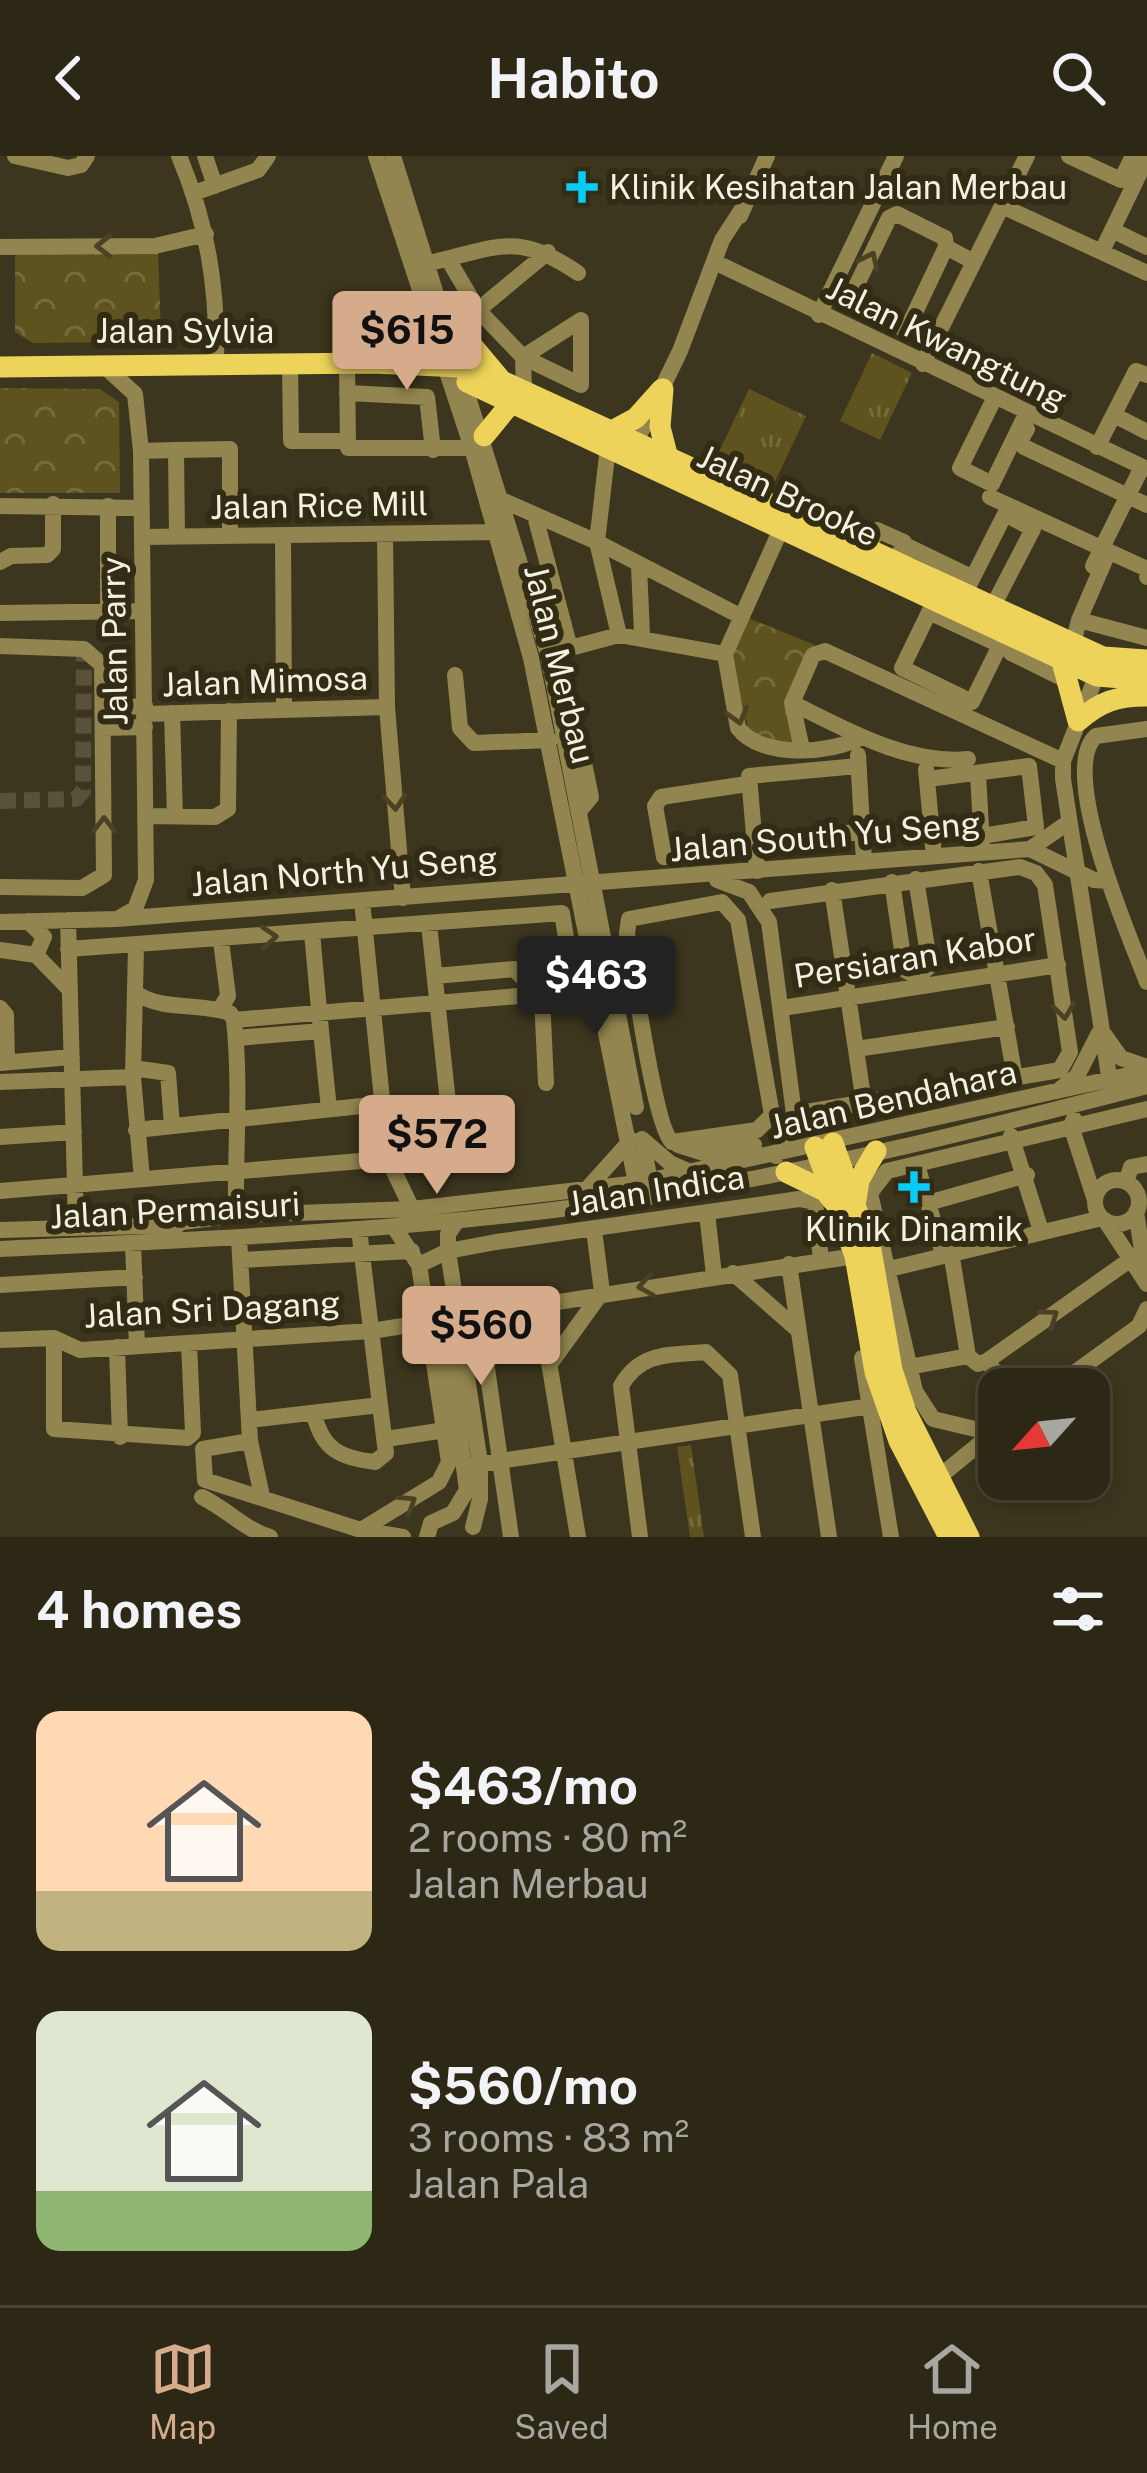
<!DOCTYPE html>
<meta charset="utf-8">
<style>
:root{--surface:#2d2816;--page:#393423;--text:#f1f3f6;--muted:#a7a6a1;--line:#484435;--accent:#d6ab8b}
body{margin:0;font-family:"Public Sans",sans-serif;background:var(--page);color:var(--text);height:100vh;display:flex;flex-direction:column;font-size:45px;white-space:nowrap}
*{box-sizing:border-box;margin:0}
p{font-size:39px;color:var(--muted)}
.icon{flex:none;width:66px;height:66px;fill:none;stroke:currentColor;stroke-width:2;stroke-linecap:round;stroke-linejoin:round}
.map{position:relative;height:1381px;overflow:hidden}
.details{display:flex;flex-direction:column;background:var(--surface);flex:1}
.details>*{flex:none}
.needle{width:78px;rotate:243deg}
.tools{position:absolute;left:978px;top:1212px;display:grid;gap:24px}
.tools a{display:grid;place-items:center;width:132px;height:132px;border-radius:24px;background:var(--surface);box-shadow:0 6px 18px #0003,0 0 0 3px var(--line);font-size:60px}
.price{position:absolute;translate:-50% -102px;padding:0 27px;border-radius:12px;background:var(--accent);color:#111;font-size:39px;line-height:78px;filter:drop-shadow(0 3px 6px #0008)}
.price::after{content:'';position:absolute;left:50%;top:72px;width:36px;height:27px;margin-left:-18px;background:inherit;clip-path:polygon(0 0,100% 0,50% 100%)}
.price.current{background:#222;color:#fff}
ul{padding:0;list-style:none}
li{display:flex;align-items:center;gap:36px;height:300px;padding:0 36px}
li span{display:grid;place-items:center;flex:none;width:336px;height:240px;border-radius:24px;color:#555}
li>.icon{margin-inline-start:auto}
span .icon{width:144px;height:144px;fill:#fffc;stroke-width:1}
li b{font-size:51px}
h2{display:flex;justify-content:space-between;align-items:center;height:144px;padding:0 36px;font-size:51px}
header{display:flex;justify-content:space-between;align-items:center;height:156px;padding:0 36px;background:var(--surface);font-size:54px;font-weight:700}
.dock{display:flex;justify-content:space-around;align-items:center;height:168px;border-top:3px solid var(--line);background:var(--surface);font-size:33px;color:var(--muted)}
.dock a{display:grid;justify-items:center;gap:6px}
.dock .current{color:var(--accent)}
.map>svg:first-child{display:block}
</style>
<header><svg class="icon" aria-label="back" viewBox="0 0 24 24"><path d="M15 5l-7 7 7 7"/></svg>Habito<svg class="icon" aria-label="search" viewBox="0 0 24 24"><circle cx="10" cy="10" r="6"/><path d="M15 15l6 6"/></svg></header>
<div class="map">
<svg width="1147" height="1381" viewBox="0 0 1147 1381">
<defs>
<pattern id="grass-tufts" width="24" height="20" patternUnits="userSpaceOnUse" patternTransform="scale(3)"><rect width="24" height="20" fill="#5e521e"/><path d="M3 7l-1-3M5 7V3M7 7l1-3M15 17l-1-3M17 17v-4M19 17l1-3" fill="none" stroke="#766b3e"/></pattern>
<pattern id="park-crowns" width="20" height="18" patternUnits="userSpaceOnUse" patternTransform="scale(3)"><rect width="20" height="18" fill="#5e521e"/><path d="M2 6a3 3 0 1 1 6 0M12 15a3 3 0 1 1 6 0" fill="none" stroke="#766b3e"/></pattern>
</defs>
<rect width="100%" height="100%" fill="#3c361e"/>
<path fill="url(#grass-tufts)" d="M872,197L912,217L880,284L840,265Z
M749,233L806,260L771,334L714,306Z
M691,1289L704,1381H690L677,1291Z"/>
<path fill="url(#park-crowns)" d="M158,95L161,177L144,176L143,186L33,187L15,176V98Z
M0,232L100,233L119,246L120,337H0Z
M746,461L815,489L790,546L800,590L764,583L748,571L729,497Z"/>
<g fill="none" stroke-linecap="round" stroke-linejoin="round">
<path stroke="#58523b" stroke-width="16" stroke-dasharray="16 8" stroke-linecap="butt" d="M0,645L76,643L83,635L84,493"/>
<path stroke="#92854f" stroke-width="16" d="M15,0L68,12L81,9L87,0
M179,0C208,69 218,134 216,209
M205,0L215,30
M376,0L472,292L531,502L639,1042
M393,0L548,498L636,951
M1069,0L1121,24L1133,0
M194,37L258,14L268,0
M1002,50L1147,117
M740,60L767,0
M1112,74L1147,91
M0,91L155,90L206,78
M946,91L910,167L902,172L848,147L889,62L897,58L945,82L946,91L974,106
M1102,95L1147,2
M448,103L478,154L523,201L524,235
M425,108C495,93 514,73 578,117
M723,110L1147,313
M478,154L548,96
M819,159L896,0
M581,164V229L523,201Z
M290,207L291,285H348
M347,207L348,292H472
M923,208L1027,0
M103,209L135,238L141,295L146,724L135,753L119,762
M347,237L427,241L433,294
M994,243L960,312L992,328L1026,258
M1114,259L1147,276
M1027,273L1020,285L1024,291L1147,349
M608,291L597,386L740,460
M1097,291L1136,215L1147,219
M176,294L230,293V380
M632,294L680,195L722,84L744,50
M141,295L176,294L177,381
M990,341L1147,413V421
M504,345L597,386L619,479
M0,350L142,352
M108,350V455
M535,360L570,492
M781,373L725,498L738,572C762,603 831,598 862,581
M283,380L284,553
M385,380L387,551L403,742
M143,381L497,376
M867,395L877,374L904,386L899,398
M0,406L11,400L47,399L53,393V348
M639,410L642,479
M900,410L909,391L967,419L959,434
M1093,410L1142,311
M964,439L1005,358L1033,373L992,452
M935,444L902,512L972,546L1006,477
M929,456L1000,489
M0,457L143,455
M1079,464L1105,404
M1013,480L1011,497L1068,525
M1073,488L1079,464L1147,482
M0,490L84,493L102,509L104,719L82,732L0,731
M548,498L619,479L725,498
M1099,513L1063,605V623L1111,933
M455,519L460,572L474,587L550,584
M792,547C845,573 907,609 968,603
M103,552L145,550
M172,557L175,660
M145,558L387,551
M563,571L577,573L591,641L580,654
M103,572L145,571
M1147,573L1096,580C1057,614 1130,782 1147,826
M802,593L792,547L813,499L825,495L1063,605
M858,599L864,706
M926,613L934,700
M978,618L982,690
M928,623L1029,610L1036,671L982,680
M747,628L661,641L655,650L664,701L862,675
M145,660L215,661L228,653L229,555
M1030,693L1066,668
M757,715L749,620L858,610
M979,715L1015,922
M717,724L749,736L769,766L794,958L790,978L776,1000
M892,726L905,814L917,821L930,810L916,723
M832,734L864,947
M362,745L388,1003L412,1053
M770,745L1020,711L1036,717L1045,729L1070,896L1060,914L794,958
M722,746L738,764L772,959L757,974L672,986C654,971 633,810 627,777L629,763Z
M68,764L76,1069
M28,765L44,781L36,799
M0,766L116,763L1030,693L1094,724L1108,725
M136,791L133,921L142,1023
M68,793L562,757L575,837
M0,794L36,799L68,832
M435,820L514,813L525,824L527,842
M136,837C164,856 198,846 230,857L234,864
M542,841L546,927
M0,852L6,859L7,906
M782,852L1058,809
M220,853L228,840L221,785
M234,864L601,833
M234,864C241,930 235,993 236,1059
M321,875L329,953
M1104,878L1121,902L1147,911
M236,882L321,875L312,777
M856,893L1007,871
M0,907L72,901
M133,912L168,917L172,970
M0,926L133,921
M1060,933L1077,920L1099,877
M1074,963L1071,970L1095,1044
M136,974L380,948
M1011,980L1041,1075
M0,981L74,976
M642,983L670,1007L693,1017
M678,989L703,997L754,989
M644,994L653,1040
M917,1009L943,1098
M1095 1046a22 22 0 1 1 44 0a22 22 0 1 1-44 0Z
M1126,1026L1131,1011L1147,1008
M586,1034L631,984
M0,1035L445,998L452,984L429,768
M928,1047L1027,1019
M1136,1056L1147,1126
M707,1057L714,1119
M1105,1064L1147,1128
M457,1065L448,1078V1095L480,1307V1343L473,1371
M167,1068L236,1059L412,1053L638,1027L1147,915
M0,1074L178,1069
M239,1081L250,1285L262,1340
M133,1087L137,1190
M0,1093C215,1083 429,1074 642,1042C812,1016 981,973 1147,930
M951,1096L968,1200
M241,1104L412,1095
M789,1108L829,1381
M419,1109L448,1095L496,1086L799,1043L815,1046L821,1104
M881,1115L1102,1062
M733,1117L798,1174
M0,1129L135,1121
M539,1146L578,1381
M479,1156L511,1381
M54,1182V1273L187,1282L193,1277L189,1187
M0,1184L54,1182L80,1194L371,1175L855,1100
M117,1191L120,1281
M862,1202L891,1381
M987,1205L1008,1233
M550,1208L602,1136L594,1074
M909,1211L968,1200L978,1208L987,1205L1131,1103
M1052,1233L1139,1170L1147,1153
M314,1258C322,1293 340,1302 375,1306L386,1297L380,1249
M249,1264L380,1249L359,1073
M386,1283L445,1274
M250,1285L203,1293L205,1324L361,1374L439,1326L449,1306L419,1109L394,1071
M999,1288L992,1277L933,1263L915,1235L870,1037L887,1015L1147,953
M466,1310L871,1250L884,1242
M939,1321L994,1276
M202,1341C228,1354 244,1373 270,1381
M362,1374L403,1381
M427,1381L431,1367L453,1357L467,1334L444,1163
M640,1381L621,1230C640,1196 669,1199 706,1196L730,1219L753,1381"/>
<path stroke="#eed35a" stroke-width="21" d="M439,150L501,224
M374,206L414,183L426,159
M0,211L373,207L460,211L502,225L1103,501L1147,504
M467,226L1097,520L1147,524
M663,233L660,271L668,302
M612,275L636,262L662,233
M484,280L512,246
M1061,502L1078,565C1101,545 1117,540 1147,540
M833,987L871,1094L892,1214L906,1256L969,1381
M815,991L855,1100L875,1216L899,1285L949,1381
M786,1016L825,1035L833,1045
M856,1044L859,1024L876,995"/>
</g>
<defs><path id="oneway-chevron" d="M-2-3.5L2.5 0L-2 3.5" fill="none" stroke-width="1.6" stroke-linecap="round" stroke-linejoin="round" transform="scale(3)"/></defs>
<g stroke="#4a4223">
<use href="#oneway-chevron" transform="translate(104 90) rotate(180)"/>
<use href="#oneway-chevron" transform="translate(870 104) rotate(-64)"/>
<use href="#oneway-chevron" transform="translate(738 560) rotate(74)"/>
<use href="#oneway-chevron" transform="translate(395 646) rotate(85)"/>
<use href="#oneway-chevron" transform="translate(104 669) rotate(-90)"/>
<use href="#oneway-chevron" transform="translate(269 781) rotate(-4)"/>
<use href="#oneway-chevron" transform="translate(1064 855) rotate(82)"/>
<use href="#oneway-chevron" transform="translate(646 1130) rotate(171)"/>
<use href="#oneway-chevron" transform="translate(1050 1161) rotate(-35)"/>
<use href="#oneway-chevron" transform="translate(408 1347) rotate(-33)"/>
</g>
<g fill="#07cbf9" stroke="#322c14" stroke-width="4.5">
<path d="M576 13h12v12h12v12h-12v12h-12v-12h-12v-12h12z"/>
<path d="M908 1013h12v12h12v12h-12v12h-12v-12h-12v-12h12z"/>
</g>
<g text-anchor="middle" dominant-baseline="central" stroke-width="12" stroke-linejoin="round" paint-order="stroke">
<g font-size="33" fill="#f4f1e2" stroke="#322c14" text-anchor="start">
<text x="609" y="31">Klinik Kesihatan Jalan Merbau</text>
<text x="914" y="1073" text-anchor="middle">Klinik Dinamik</text>
</g>
<g font-size="33" fill="#f4f1e2" stroke="#322c14">
<text x="185" y="175">Jalan Sylvia</text>
<text transform="translate(947 187) rotate(26)">Jalan Kwangtung</text>
<text transform="translate(788 339) rotate(25)">Jalan Brooke</text>
<text transform="translate(319 349) rotate(-1)">Jalan Rice Mill</text>
<text transform="translate(114 485) rotate(-91)">Jalan Parry</text>
<text transform="translate(560 508) rotate(76)">Jalan Merbau</text>
<text transform="translate(265 525) rotate(-2)">Jalan Mimosa</text>
<text transform="translate(825 680) rotate(-5)">Jalan South Yu Seng</text>
<text transform="translate(344 715) rotate(-5)">Jalan North Yu Seng</text>
<text transform="translate(915 801) rotate(-9)">Persiaran Kabor</text>
<text transform="translate(893 943) rotate(-13)">Jalan Bendahara</text>
<text transform="translate(656 1034) rotate(-9)">Jalan Indica</text>
<text transform="translate(175 1054) rotate(-3)">Jalan Permaisuri</text>
<text transform="translate(212 1153) rotate(-3)">Jalan Sri Dagang</text>
</g>
</g>
</svg>
<div class="tools">
<a><svg class="needle" viewBox="-14 -14 28 28"><path d="M0-13l5 13h-10z" fill="#e53935"/><path d="M0 13l5-13h-10z" fill="#a7a6a1"/></svg></a>
</div>
<b class="price" style="left:407px;top:237px">$615</b>
<b class="price current" style="left:596px;top:882px">$463</b>
<b class="price" style="left:437px;top:1041px">$572</b>
<b class="price" style="left:481px;top:1232px">$560</b>
</div>
<section class="details">
<h2>4 homes<svg class="icon" aria-label="filters" viewBox="0 0 24 24"><path d="M4 7h16M4 17h16"/><circle cx="9" cy="7" r="2"/><circle cx="15" cy="17" r="2"/></svg></h2>
<ul>
<li><span style="background:linear-gradient(#ffd9b3 75%,#c2b280 0)"><svg class="icon" aria-label="home" viewBox="0 0 24 24"><path d="M3 11l9-7 9 7M6 9v11h12V9"/></svg></span><div><b>$463/mo</b><p>2 rooms · 80 m²</p><p>Jalan Merbau</p></div></li>
<li><span style="background:linear-gradient(#dfe7d0 75%,#8fb573 0)"><svg class="icon" aria-label="home" viewBox="0 0 24 24"><path d="M3 11l9-7 9 7M6 9v11h12V9"/></svg></span><div><b>$560/mo</b><p>3 rooms · 83 m²</p><p>Jalan Pala</p></div></li>
</ul>
</section>
<nav class="dock">
<a class="current"><svg class="icon" aria-label="map" viewBox="0 0 24 24"><path d="M3 6l6-2 6 2 6-2v14l-6 2-6-2-6 2zM9 4v14M15 6v14"/></svg>Map</a>
<a><svg class="icon" aria-label="saved" viewBox="0 0 24 24"><path d="M7 4h10v16l-5-4-5 4z"/></svg>Saved</a>
<a><svg class="icon" aria-label="home" viewBox="0 0 24 24"><path d="M3 11l9-7 9 7M6 9v11h12V9"/></svg>Home</a>
</nav>
